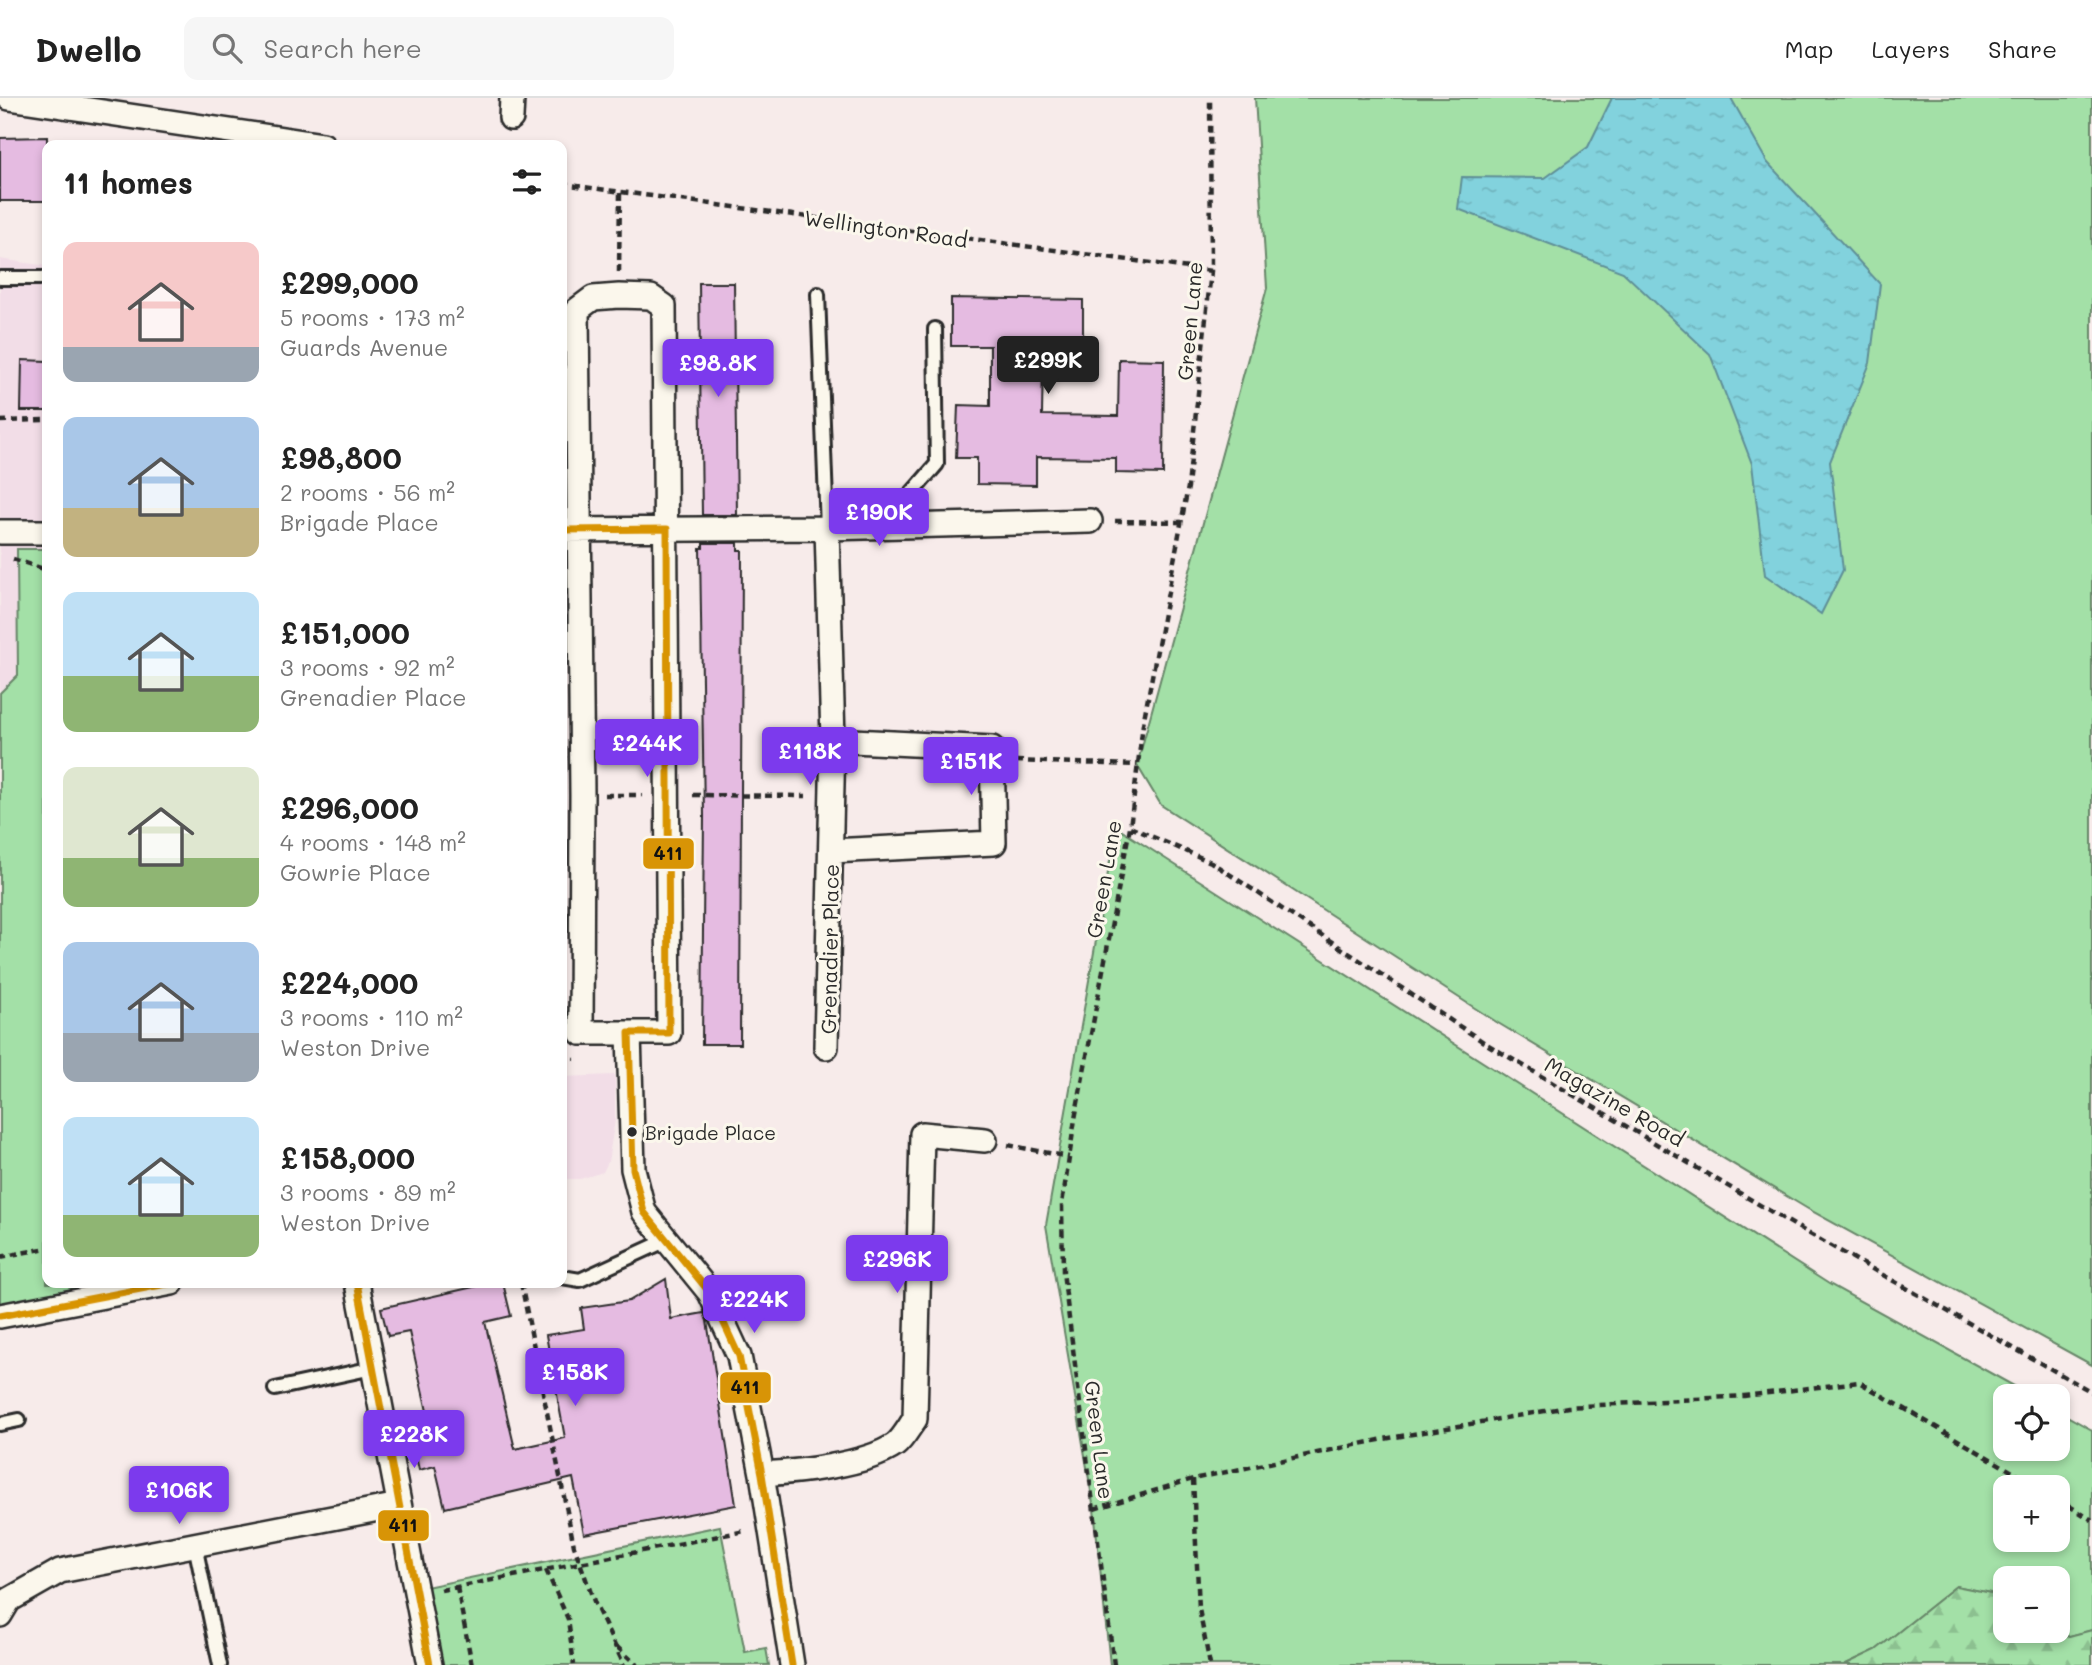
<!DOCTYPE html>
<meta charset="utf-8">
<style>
:root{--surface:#fff;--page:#f6f6f6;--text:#222;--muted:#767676;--line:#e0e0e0;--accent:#7c3aed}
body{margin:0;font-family:Mali,sans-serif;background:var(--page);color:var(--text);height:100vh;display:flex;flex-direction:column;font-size:26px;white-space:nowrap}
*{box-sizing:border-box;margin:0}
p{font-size:23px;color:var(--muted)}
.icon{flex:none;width:38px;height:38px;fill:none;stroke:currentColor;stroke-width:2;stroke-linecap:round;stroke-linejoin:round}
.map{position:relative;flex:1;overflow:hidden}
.sheet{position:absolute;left:42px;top:42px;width:525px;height:1148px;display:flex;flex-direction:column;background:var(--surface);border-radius:14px;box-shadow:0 4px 10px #0003}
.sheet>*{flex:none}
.fabs{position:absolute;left:1993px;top:1286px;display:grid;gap:14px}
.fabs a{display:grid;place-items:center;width:77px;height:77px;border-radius:14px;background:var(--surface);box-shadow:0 4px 10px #0003;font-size:35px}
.price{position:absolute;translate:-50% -60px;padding:0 16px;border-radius:7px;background:var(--accent);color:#fff;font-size:23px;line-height:46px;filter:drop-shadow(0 2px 4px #0008)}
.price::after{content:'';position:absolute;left:50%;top:42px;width:21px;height:16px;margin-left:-10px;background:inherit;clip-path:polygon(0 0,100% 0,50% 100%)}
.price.selected{background:#222;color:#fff}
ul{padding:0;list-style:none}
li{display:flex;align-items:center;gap:21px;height:175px;padding:0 21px}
li span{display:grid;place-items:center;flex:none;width:196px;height:140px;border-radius:14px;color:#555}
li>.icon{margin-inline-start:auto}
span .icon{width:84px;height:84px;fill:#fffc;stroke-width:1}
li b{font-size:30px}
h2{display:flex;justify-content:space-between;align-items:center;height:84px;padding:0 21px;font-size:30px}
header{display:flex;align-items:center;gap:42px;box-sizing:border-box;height:98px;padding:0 35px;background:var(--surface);border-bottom:2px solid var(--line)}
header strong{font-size:33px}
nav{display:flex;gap:38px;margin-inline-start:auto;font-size:24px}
.search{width:490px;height:63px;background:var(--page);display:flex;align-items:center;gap:18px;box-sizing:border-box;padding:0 24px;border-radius:14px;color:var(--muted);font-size:26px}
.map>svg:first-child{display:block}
</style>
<header>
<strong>Dwello</strong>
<div class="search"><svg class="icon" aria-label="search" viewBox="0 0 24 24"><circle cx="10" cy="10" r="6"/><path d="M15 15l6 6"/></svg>Search here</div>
<nav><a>Map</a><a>Layers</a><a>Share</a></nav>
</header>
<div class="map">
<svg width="2092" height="1567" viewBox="0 0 2092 1567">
<defs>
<pattern id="forest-firs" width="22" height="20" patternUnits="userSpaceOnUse" patternTransform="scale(1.75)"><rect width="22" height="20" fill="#a3e0a7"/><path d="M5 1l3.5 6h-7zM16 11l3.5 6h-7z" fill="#8cc090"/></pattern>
<pattern id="water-ripples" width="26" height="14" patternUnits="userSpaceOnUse" patternTransform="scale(1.75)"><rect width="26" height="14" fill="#82d2dd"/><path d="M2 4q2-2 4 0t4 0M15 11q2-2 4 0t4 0" fill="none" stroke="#70b4be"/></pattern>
</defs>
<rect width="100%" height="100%" fill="#f7ebea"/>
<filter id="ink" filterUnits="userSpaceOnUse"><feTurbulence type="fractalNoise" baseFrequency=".0143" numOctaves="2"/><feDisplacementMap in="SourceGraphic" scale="14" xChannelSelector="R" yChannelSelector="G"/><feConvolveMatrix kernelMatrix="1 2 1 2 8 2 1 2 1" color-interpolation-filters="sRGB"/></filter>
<g filter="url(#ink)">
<path fill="#f2dde7" d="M0,161L47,168V451L17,452L18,577L0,595Z
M615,977V1022L608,1064L603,1074L580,1081H562V979Z"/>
<path fill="#a3e0a7" stroke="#678669" stroke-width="2" fill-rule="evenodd" d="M1255,0H2092V1267L1808,1111L1498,925L1161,707L1137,667L1267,190Z
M17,451H47V1185H103L0,1206V595L18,577Z
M1116,729L1829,1186L2032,1298H2006V1351H2058V1313L2092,1332V1532L2062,1540L2053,1533H2058V1480H2006L2005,1498L1956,1488L1876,1552L1844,1567H1110L1094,1411L1046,1127ZM2006,1390H2058V1442H2006Z
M720,1428L745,1554L766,1550L769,1567H441L426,1489Z"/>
<path fill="url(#forest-firs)" stroke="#678669" stroke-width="2" d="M1956,1488L2005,1498L2006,1533H2053L2062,1540L2092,1532V1567H1844L1876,1552Z"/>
<path fill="url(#water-ripples)" stroke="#5f8f96" stroke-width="2" d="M1612,0H1731L1767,64L1880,186L1870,265L1830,364L1843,472L1821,516L1765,477L1752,366L1710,256L1623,174L1458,111L1462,79L1545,80L1588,49Z"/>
<path fill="#e5bbe1" stroke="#2b2b2b" stroke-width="2" d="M47,39V103H0V40Z
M699,185H734L737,417H702Z
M951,200L1083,202V238L1060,237L1059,263H1043L1042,317L1118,318L1119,261L1164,262L1163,376L1116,375V360L1036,359V387L977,386V360H956L958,307L990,308V248H951Z
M22,262L47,263V313H21Z
M703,445H738V452H742L740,946H702L704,718L700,450H703Z
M666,1181L671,1221L704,1215L707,1223L736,1407L584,1436L573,1380L445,1410L435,1368L419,1372L409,1327L429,1322L409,1234L388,1238L381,1210L491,1185H503L511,1218L485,1224L515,1351L565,1340L546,1237L584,1231L581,1210L629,1203Z"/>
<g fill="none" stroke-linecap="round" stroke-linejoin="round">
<g stroke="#2b2b2b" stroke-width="18">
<path id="service" d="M0,180H47
M818,196L827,430
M883,428L937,366L935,231
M562,1179L580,1182L667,1142
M275,1291L373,1270
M0,1326L19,1322
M195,1447L220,1567"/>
</g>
<g stroke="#2b2b2b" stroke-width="28">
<path id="minor" d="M9,0L323,47
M511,20L512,0
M619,198L651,199L664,208L669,935H581L582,697L577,212L593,200Z
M562,432L827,430L1090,423
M0,434H47
M831,753L994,745L992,650L833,642
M629,935L633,1071L644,1114L710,1195L739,1258L762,1376L792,1567
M826,949L833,642L827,430
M357,1185L430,1567
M0,1218L172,1185
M762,1376C798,1374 866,1367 895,1347C903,1341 909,1329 915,1321L922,1036L985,1042
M0,1517L9,1502L60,1473L399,1407"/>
</g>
<path stroke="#2b2b2b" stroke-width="4.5" stroke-dasharray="7 5" stroke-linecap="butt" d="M562,86L1211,173
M619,174L620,94
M0,323L47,322
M1115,423L1182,424
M13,461L47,472
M1016,663L1137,667
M605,697H642
M693,697L806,698
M1130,729L1211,764L1485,945L1799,1130L2092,1294
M562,962H575
M1008,1047L1069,1059
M0,1159L47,1150
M521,1185L574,1448L595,1506L624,1567
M1193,1381L1199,1511L1210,1567
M2058,1401L2092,1422
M1094,1411L1193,1381L1384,1341L1568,1309L1744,1298L1859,1284L2040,1390
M546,1472L568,1521L574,1567
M457,1489L472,1567
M441,1492L745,1433
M617,1549L637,1567
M1114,1567L1063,1174L1062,1106L1075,1021L1130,729L1143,626L1188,389L1211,173L1210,0"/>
<use href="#service" stroke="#fbf7ec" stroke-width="12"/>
<use href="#minor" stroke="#fbf7ec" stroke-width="23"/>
<g stroke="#fbf7ec" stroke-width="12">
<path id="bus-1" d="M562,432L667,431
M629,935L633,1071L644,1114L710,1195L739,1258L762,1376L792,1567
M629,935H669L667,431
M357,1185L430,1567
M0,1218L172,1185"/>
</g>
<use href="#bus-1" stroke="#d89406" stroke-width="7"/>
</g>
</g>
<circle fill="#2b2b2b" stroke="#fbf7ec" stroke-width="2.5" cx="632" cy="1034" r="6"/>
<g text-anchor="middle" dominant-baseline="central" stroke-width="6" stroke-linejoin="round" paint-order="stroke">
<g font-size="19" fill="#2b2b2b" stroke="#fbf7ec" text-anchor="start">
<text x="645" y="1034">Brigade Place</text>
</g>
<g font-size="21" fill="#2b2b2b" stroke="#fbf7ec">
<text transform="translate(886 130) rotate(8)">Wellington Road</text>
<text transform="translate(1189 223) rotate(-85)">Green Lane</text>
<text transform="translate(1103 781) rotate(-80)">Green Lane</text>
<text transform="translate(829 851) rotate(-89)">Grenadier Place</text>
<text transform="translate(1615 1003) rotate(30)">Magazine Road</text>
<text transform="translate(1100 1342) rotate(83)">Green Lane</text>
</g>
</g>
<g stroke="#fbf7ec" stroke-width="2.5">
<rect x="642" y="739" width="53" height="33" rx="7" fill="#d89406"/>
<rect x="719" y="1273" width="53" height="33" rx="7" fill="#d89406"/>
<rect x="377" y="1411" width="53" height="33" rx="7" fill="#d89406"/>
</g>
<g font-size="19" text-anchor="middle" font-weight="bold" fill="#111">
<text x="668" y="762">411</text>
<text x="745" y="1296">411</text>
<text x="403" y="1434">411</text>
</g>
</svg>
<div class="fabs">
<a><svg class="icon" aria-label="locate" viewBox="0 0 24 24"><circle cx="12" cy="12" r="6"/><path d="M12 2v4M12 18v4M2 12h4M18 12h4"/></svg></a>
<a>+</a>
<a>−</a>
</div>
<b class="price selected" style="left:1048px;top:298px">£299K</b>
<b class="price" style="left:718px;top:301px">£98.8K</b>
<b class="price" style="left:879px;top:450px">£190K</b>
<b class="price" style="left:647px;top:681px">£244K</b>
<b class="price" style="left:810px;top:689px">£118K</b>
<b class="price" style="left:971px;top:699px">£151K</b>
<b class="price" style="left:897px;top:1197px">£296K</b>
<b class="price" style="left:754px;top:1237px">£224K</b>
<b class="price" style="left:575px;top:1310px">£158K</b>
<b class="price" style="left:414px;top:1372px">£228K</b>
<b class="price" style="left:179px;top:1428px">£106K</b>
<section class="sheet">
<h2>11 homes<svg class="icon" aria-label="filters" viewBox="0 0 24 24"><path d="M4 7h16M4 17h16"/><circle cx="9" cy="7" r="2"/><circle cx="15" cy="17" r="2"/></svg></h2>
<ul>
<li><span style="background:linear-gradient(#f6c9c9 75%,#9aa5b1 0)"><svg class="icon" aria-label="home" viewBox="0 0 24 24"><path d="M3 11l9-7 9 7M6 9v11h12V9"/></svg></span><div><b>£299,000</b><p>5 rooms · 173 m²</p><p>Guards Avenue</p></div></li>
<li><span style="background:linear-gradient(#a9c7e8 65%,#c2b280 0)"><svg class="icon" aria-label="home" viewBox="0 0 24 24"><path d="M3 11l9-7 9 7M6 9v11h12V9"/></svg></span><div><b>£98,800</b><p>2 rooms · 56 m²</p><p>Brigade Place</p></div></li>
<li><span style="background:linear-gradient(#bfe0f5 60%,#8fb573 0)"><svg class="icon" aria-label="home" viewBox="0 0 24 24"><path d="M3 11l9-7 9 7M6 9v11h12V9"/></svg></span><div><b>£151,000</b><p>3 rooms · 92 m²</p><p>Grenadier Place</p></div></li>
<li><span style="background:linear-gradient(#dfe7d0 65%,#8fb573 0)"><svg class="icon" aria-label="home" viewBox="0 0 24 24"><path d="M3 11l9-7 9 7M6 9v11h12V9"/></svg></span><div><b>£296,000</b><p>4 rooms · 148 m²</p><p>Gowrie Place</p></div></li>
<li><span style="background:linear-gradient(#a9c7e8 65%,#9aa5b1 0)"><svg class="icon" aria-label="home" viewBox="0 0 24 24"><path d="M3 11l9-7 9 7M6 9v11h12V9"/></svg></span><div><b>£224,000</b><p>3 rooms · 110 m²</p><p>Weston Drive</p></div></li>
<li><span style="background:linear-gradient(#bfe0f5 70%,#8fb573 0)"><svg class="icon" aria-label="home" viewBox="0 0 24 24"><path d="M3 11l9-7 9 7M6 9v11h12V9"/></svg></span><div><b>£158,000</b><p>3 rooms · 89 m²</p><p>Weston Drive</p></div></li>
</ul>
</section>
</div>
